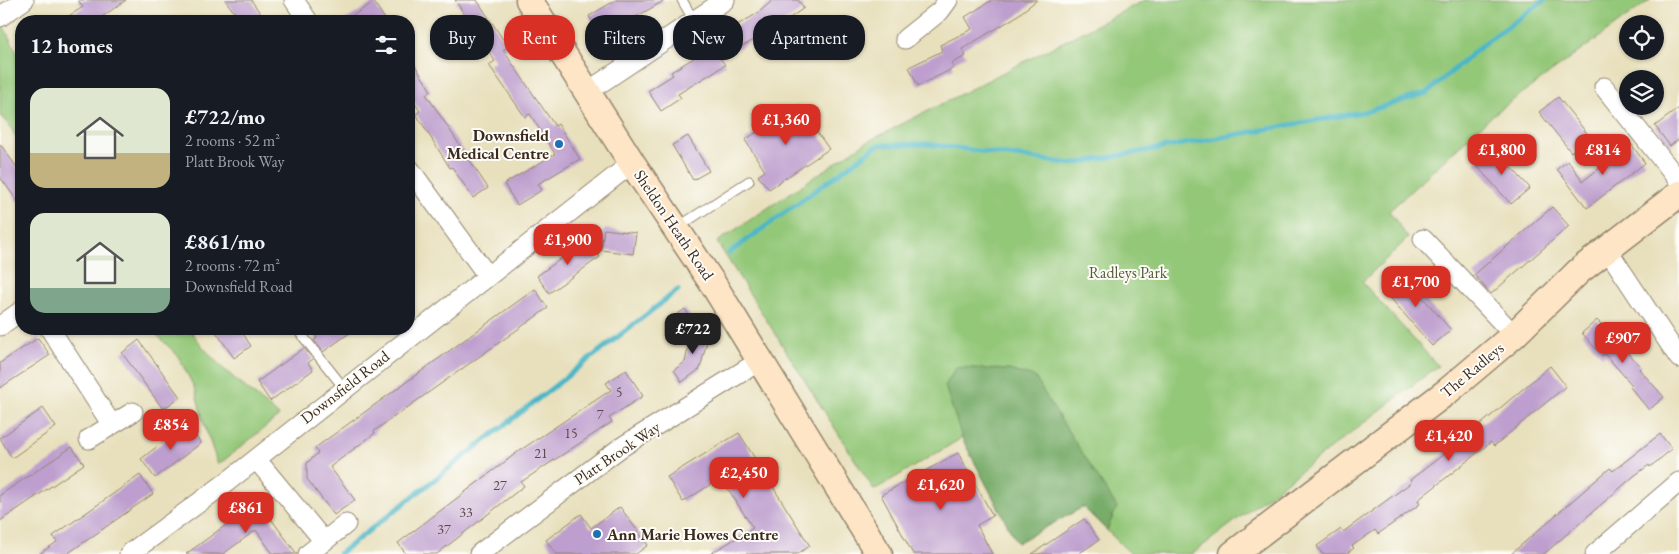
<!DOCTYPE html>
<meta charset="utf-8">
<style>
:root{--surface:#171b24;--page:#242831;--text:#f1f3f6;--muted:#9ea1a6;--accent:#d93025}
body{margin:0;font-family:"EB Garamond",serif;background:var(--page);color:var(--text);height:100vh;display:flex;flex-direction:column;font-size:19px;white-space:nowrap}
*{box-sizing:border-box;margin:0}
p{font-size:16px;color:var(--muted)}
.icon{flex:none;width:28px;height:28px;fill:none;stroke:currentColor;stroke-width:2;stroke-linecap:round;stroke-linejoin:round}
.map{position:relative;flex:1;overflow:hidden}
.drawer{position:absolute;left:15px;top:15px;width:400px;height:320px;display:flex;flex-direction:column;background:var(--surface);border-radius:20px;box-shadow:0 1px 4px #0004}
.drawer>*{flex:none}
.top-card{position:absolute;left:430px;top:15px;width:475px;height:45px;display:flex;gap:10px}
.buttons{position:absolute;left:1619px;top:15px;display:grid;gap:10px}
.buttons a{display:grid;place-items:center;width:45px;height:45px;border-radius:50%;background:var(--surface);box-shadow:0 1px 4px #0004;font-size:25px}
.price{position:absolute;translate:-50% -42px;padding:0 11px;border-radius:10px;background:var(--accent);color:#fff;font-size:16px;line-height:32px;filter:drop-shadow(0 1px 2px #0008)}
.price::after{content:'';position:absolute;left:50%;top:30px;width:15px;height:11px;margin-left:-8px;background:inherit;clip-path:polygon(0 0,100% 0,50% 100%)}
.price.active{background:#222;color:#fff}
ul{padding:0;list-style:none}
li{display:flex;align-items:center;gap:15px;height:125px;padding:0 15px}
li span{display:grid;place-items:center;flex:none;width:140px;height:100px;border-radius:15px;color:#555}
li>.icon{margin-inline-start:auto}
span .icon{width:60px;height:60px;fill:#fffc;stroke-width:1}
li b{font-size:21px}
h2{display:flex;justify-content:space-between;align-items:center;height:60px;padding:0 15px;font-size:21px}
.pill{padding:0 18px;border-radius:20px;background:var(--surface);box-shadow:0 1px 4px #0004;font-size:18px;line-height:45px}
.pill.active{background:var(--accent);color:#fff}
.map>svg:first-child{display:block}
</style>
<div class="map">
<svg width="1679" height="554" viewBox="0 0 1679 554">
<rect width="100%" height="100%" fill="#fdfcf7"/>
<filter id="ink" filterUnits="userSpaceOnUse"><feTurbulence type="fractalNoise" baseFrequency=".02" numOctaves="2"/><feDisplacementMap in="SourceGraphic" scale="10" xChannelSelector="R" yChannelSelector="G"/><feConvolveMatrix kernelMatrix="1 2 1 2 8 2 1 2 1" color-interpolation-filters="sRGB"/></filter>
<filter id="wash" filterUnits="userSpaceOnUse"><feTurbulence type="fractalNoise" baseFrequency=".0096" numOctaves="4" result="noise"/><feDisplacementMap in="SourceGraphic" scale="20" xChannelSelector="R" yChannelSelector="G"/><feGaussianBlur stdDeviation="1.12" result="paint"/><feColorMatrix in="noise" values="0 0 0 0 0 0 0 0 0 0 0 0 0 0 0 0 0 1.4 0 .05"/><feComposite in="paint" operator="in"/></filter>
<g filter="url(#wash)">
<rect width="100%" height="100%" fill="#e8e0bd"/>
<path fill="#94c879" stroke="#68794c" d="M1145,0H1650L1494,114L1389,211L1408,238L1362,282L1438,366L1192,554H1131L1083,507L1017,543L962,438L874,490L717,242L865,143Z
M0,19L21,61V146L11,128L0,115Z
M151,329H190C215,368 246,386 279,416L218,465L204,424L195,389L178,356Z"/>
<path fill="#77ac69" stroke="#596b44" d="M956,367L1009,370L1035,377L1050,403L1117,507L1107,530L1083,507L1017,543L962,438L945,386Z"/>
<g fill="none" stroke-linecap="round" stroke-linejoin="round">
<path stroke="#4ab6c6" stroke-width="5" d="M729,253L878,145L928,144L1072,164L1368,111L1427,93L1486,42L1545,0
M339,554L678,290"/>
</g>
<g id="blocks">
<path fill="#bd9ece" d="M78,0H126L96,21H61L83,7Z
M225,0H251L266,21H241Z
M455,0H477L508,47L503,50L555,126L558,124L580,159L538,184L542,190L517,205L504,184L555,154L530,114L525,117L489,65L495,61Z
M616,0H665L602,37L589,16Z
M773,0H798L804,8L771,31L720,58L725,65L678,94L681,98L661,111L648,91L673,75L671,72L723,40L720,35L758,13Z
M992,0H1037L1014,18L962,49L966,56L952,63L954,68L918,86L909,67L942,51L940,45L972,29L965,17Z
M374,2L386,21H344Z
M409,56L431,91L426,94L488,188L473,198L452,167L450,168L416,114L420,111L409,94Z
M1558,97L1590,137L1571,152L1539,112Z
M798,105L829,149L769,189L758,176L765,171L745,140Z
M1679,108V139L1670,146L1655,126Z
M688,136L709,171L693,180L672,145Z
M0,144L21,173V206L0,177Z
M1631,144L1645,163L1587,208L1557,169L1568,161L1583,181Z
M1494,148L1530,188L1511,204L1475,164Z
M1552,207L1569,226L1491,294L1474,275Z
M604,229L636,233L633,254L601,250Z
M587,240L600,257L549,293L537,276Z
M1399,270L1451,330L1432,346L1380,286Z
M535,289L548,308L374,431L375,433L330,467L355,500L334,515L307,479V463L318,453L315,448Z
M685,309L693,321L672,334L664,323Z
M1597,320L1641,367L1639,369L1664,397L1649,410L1630,387L1632,385L1605,354L1602,356L1582,333Z
M694,321L707,341L700,369L682,382L674,370L685,362Z
M214,329H240L251,346L234,358Z
M311,329H355L323,352L314,340L317,338Z
M38,338L50,355L0,388V363Z
M139,340L180,397L163,409L122,353Z
M304,348L313,359L308,363L313,370L270,401L257,382Z
M1550,366L1566,386L1494,446L1491,442L1418,500L1420,504L1378,534L1375,530L1352,546L1354,548L1346,554H1322L1317,546L1341,529L1343,532L1412,482L1410,480L1444,454L1443,452L1473,431Z
M626,370L643,396L609,418L612,422L521,482L524,486L437,554H406L398,543L519,451L611,390L606,383Z
M43,408L56,427L12,458L0,438Z
M186,424L201,443L155,478L141,459Z
M739,433L810,546L797,554H710L753,528L721,478L683,502L667,477Z
M1660,434L1672,449L1650,467L1649,465L1634,476L1544,554H1511L1610,468L1613,471Z
M72,447L84,464L0,521V495Z
M958,453L993,516L977,525L992,554H913L881,495Z
M140,475L153,494L67,554H39L57,542L53,536Z
M252,506L263,508L297,554H273L256,530L223,554H186Z
M620,507L648,545L636,554H556L546,540L581,514L591,528Z
M1084,519L1099,540L1078,554H1032Z"/>
</g>
</g>
<g filter="url(#ink)">
<use href="#blocks" fill-opacity="0" stroke="#92856e" stroke-width="1"/>
<g fill="none" stroke-linecap="round" stroke-linejoin="round">
<g stroke="#92856e" stroke-width="11">
<path id="lane" d="M682,0L694,21
M678,227L749,181
M297,329L344,388"/>
</g>
<g stroke="#92856e" stroke-width="21">
<path id="street" d="M294,0L308,21
M0,17L24,0
M905,39L940,11L948,0
M1604,87L1679,181
M587,92L725,0
M409,168L487,275
M1423,239L1514,335
M1607,249L1679,358
M0,326L21,311
M50,329L112,425
M89,439L133,412
M256,459L323,540
M129,554L227,482L632,163
M308,554L346,524
M479,554L620,448L761,360
M1595,554L1679,482"/>
</g>
<g stroke="#92856e" stroke-width="29">
<path id="secondary" d="M529,0L632,163L713,284L879,554
M1233,554L1449,390L1514,335L1579,271L1679,194"/>
</g>
<use href="#lane" stroke="#fff" stroke-width="9"/>
<use href="#street" stroke="#fff" stroke-width="19"/>
<use href="#secondary" stroke="#fde5c5" stroke-width="26"/>
</g>
</g>
<g fill="#1f6fb2" stroke="#fdfcf7" stroke-width="2">
<circle cx="559" cy="144" r="5"/>
<circle cx="597" cy="534" r="5"/>
</g>
<g text-anchor="middle" dominant-baseline="central" stroke-width="4" stroke-linejoin="round" paint-order="stroke">
<g font-size="14" fill="#5c474a">
<text x="619" y="392">5</text>
<text x="600" y="414">7</text>
<text x="571" y="433">15</text>
<text x="541" y="453">21</text>
<text x="500" y="485">27</text>
<text x="466" y="512">33</text>
<text x="444" y="529">37</text>
</g>
<g font-size="16" font-weight="bold" fill="#3b2a1e" stroke="#fdfcf7" text-anchor="end">
<text x="549" y="135">Downsfield<tspan x="549" dy="18">Medical Centre</tspan></text>
<text x="607" y="534" text-anchor="start">Ann Marie Howes Centre</text>
</g>
<g font-size="16" fill="#3b2a1e" stroke="#fdfcf7">
<text transform="translate(674 225) rotate(56)">Sheldon Heath Road</text>
<text transform="translate(1472 370) rotate(-40)">The Radleys</text>
<text transform="translate(345 387) rotate(-38)">Downsfield Road</text>
<text transform="translate(617 453) rotate(-34)">Platt Brook Way</text>
</g>
<g font-size="16" fill="#565939" stroke="#fdfcf7">
<text x="1128" y="272">Radleys Park</text>
</g>
</g>
</svg>
<div class="buttons">
<a><svg class="icon" aria-label="locate" viewBox="0 0 24 24"><circle cx="12" cy="12" r="6"/><path d="M12 2v4M12 18v4M2 12h4M18 12h4"/></svg></a>
<a><svg class="icon" aria-label="layers" viewBox="0 0 24 24"><path d="M12 4l9 5-9 5-9-5zM3 14l9 5 9-5"/></svg></a>
</div>
<b class="price" style="left:786px;top:146px">£1,360</b>
<b class="price" style="left:1502px;top:176px">£1,800</b>
<b class="price" style="left:1603px;top:176px">£814</b>
<b class="price" style="left:568px;top:266px">£1,900</b>
<b class="price" style="left:1416px;top:308px">£1,700</b>
<b class="price active" style="left:693px;top:355px">£722</b>
<b class="price" style="left:1623px;top:364px">£907</b>
<b class="price" style="left:171px;top:451px">£854</b>
<b class="price" style="left:1449px;top:462px">£1,420</b>
<b class="price" style="left:744px;top:499px">£2,450</b>
<b class="price" style="left:941px;top:511px">£1,620</b>
<b class="price" style="left:246px;top:534px">£861</b>
<div class="top-card">
<a class="pill">Buy</a>
<a class="pill active">Rent</a>
<a class="pill">Filters</a>
<a class="pill">New</a>
<a class="pill">Apartment</a>
</div>
<section class="drawer">
<h2>12 homes<svg class="icon" aria-label="filters" viewBox="0 0 24 24"><path d="M4 7h16M4 17h16"/><circle cx="9" cy="7" r="2"/><circle cx="15" cy="17" r="2"/></svg></h2>
<ul>
<li><span style="background:linear-gradient(#dfe7d0 65%,#c2b280 0)"><svg class="icon" aria-label="home" viewBox="0 0 24 24"><path d="M3 11l9-7 9 7M6 9v11h12V9"/></svg></span><div><b>£722/mo</b><p>2 rooms · 52 m²</p><p>Platt Brook Way</p></div></li>
<li><span style="background:linear-gradient(#dfe7d0 75%,#7fa58c 0)"><svg class="icon" aria-label="home" viewBox="0 0 24 24"><path d="M3 11l9-7 9 7M6 9v11h12V9"/></svg></span><div><b>£861/mo</b><p>2 rooms · 72 m²</p><p>Downsfield Road</p></div></li>
</ul>
</section>
</div>
